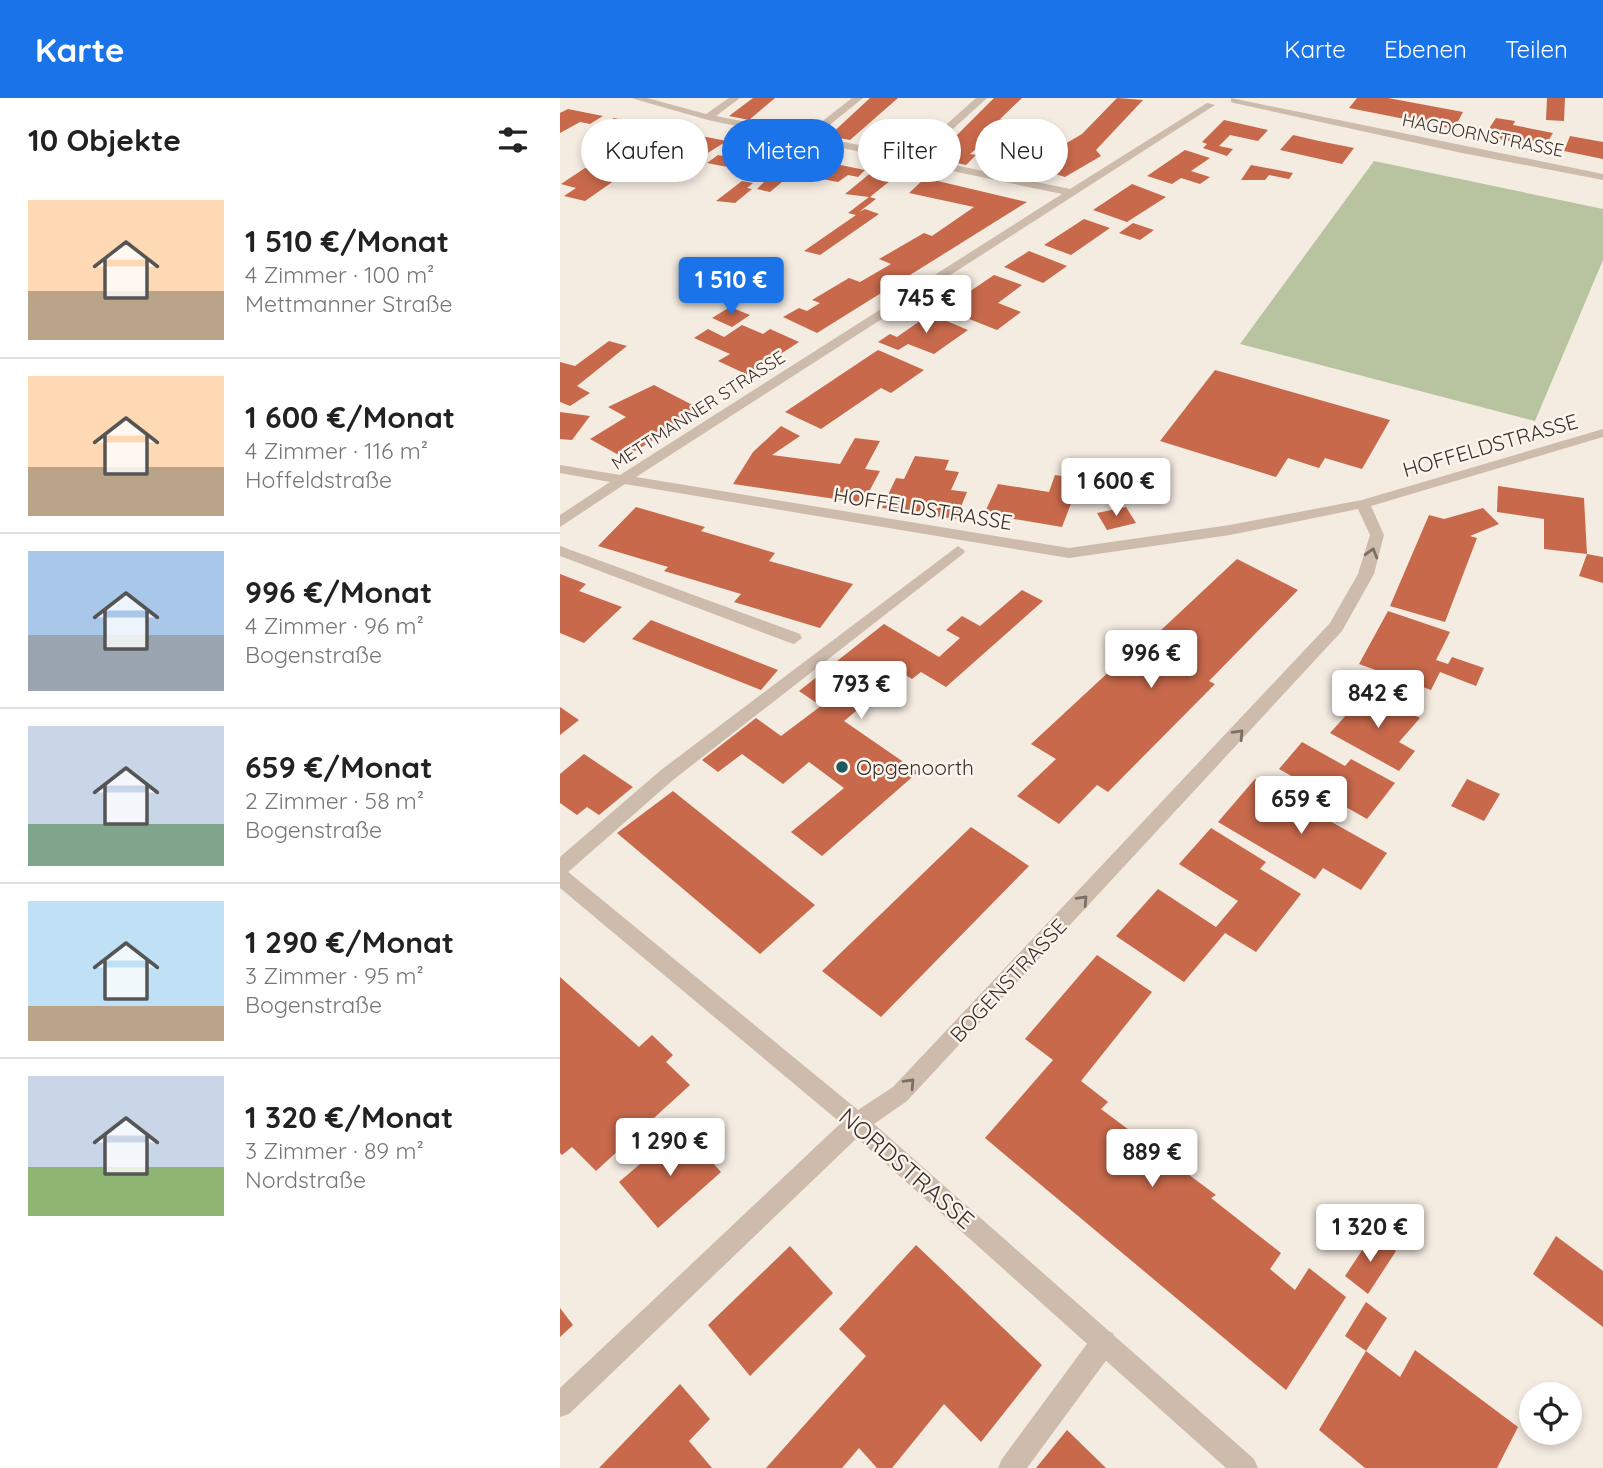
<!DOCTYPE html>
<html lang="de">
<meta charset="utf-8">
<style>
:root{--surface:#fff;--page:#f2f2f2;--text:#222;--muted:#767676;--line:#e0e0e0;--accent:#1a73e8}
body{margin:0;font-family:Quicksand,sans-serif;background:var(--page);color:var(--text);height:100vh;display:flex;flex-direction:column;font-size:26px;white-space:nowrap}
*{box-sizing:border-box;margin:0}
p{font-size:23px;color:var(--muted)}
.icon{flex:none;width:38px;height:38px;fill:none;stroke:currentColor;stroke-width:2;stroke-linecap:round;stroke-linejoin:round}
.map{position:relative;flex:1;overflow:hidden}
.sheet{display:flex;flex-direction:column;background:var(--surface);width:560px}
.sheet>*{flex:none}
.hud{position:absolute;left:21px;top:21px;width:665px;height:63px;display:flex;gap:14px}
.fabs{position:absolute;left:959px;top:1284px;display:grid;gap:14px}
.fabs a{display:grid;place-items:center;width:63px;height:63px;border-radius:50%;background:var(--surface);box-shadow:0 4px 10px #0003;font-size:35px}
.price{position:absolute;translate:-50% -60px;padding:0 16px;border-radius:7px;background:#fff;color:#222;font-size:23px;line-height:46px;filter:drop-shadow(0 2px 4px #0008)}
.price::after{content:'';position:absolute;left:50%;top:42px;width:21px;height:16px;margin-left:-10px;background:inherit;clip-path:polygon(0 0,100% 0,50% 100%)}
.price.selected{background:var(--accent);color:#fff}
ul{padding:0;list-style:none}
li{display:flex;align-items:center;gap:21px;height:175px;padding:0 28px}
li+li{border-top:2px solid var(--line)}
li span{display:grid;place-items:center;flex:none;width:196px;height:140px;border-radius:0px;color:#555}
li>.icon{margin-inline-start:auto}
span .icon{width:84px;height:84px;fill:#fffc;stroke-width:1}
li b{font-size:30px}
h2{display:flex;justify-content:space-between;align-items:center;height:84px;padding:0 28px;font-size:30px}
.chip{padding:0 24px;border-radius:32px;background:var(--surface);box-shadow:0 4px 10px #0003;font-size:24px;line-height:63px}
.chip.selected{background:var(--accent);color:#fff}
header{display:flex;align-items:center;gap:42px;box-sizing:border-box;height:98px;padding:0 35px;background:var(--accent);color:#fff}
header strong{font-size:33px}
nav{display:flex;gap:38px;margin-inline-start:auto;font-size:24px}
main{display:flex;flex:1;min-height:0}
.map>svg:first-child{display:block}
</style>
<header>
<strong>Karte</strong>
<nav><a>Karte</a><a>Ebenen</a><a>Teilen</a></nav>
</header>
<main>
<section class="sheet">
<h2>10 Objekte<svg class="icon" aria-label="filters" viewBox="0 0 24 24"><path d="M4 7h16M4 17h16"/><circle cx="9" cy="7" r="2"/><circle cx="15" cy="17" r="2"/></svg></h2>
<ul>
<li><span style="background:linear-gradient(#ffd9b3 65%,#b9a48a 0)"><svg class="icon" aria-label="home" viewBox="0 0 24 24"><path d="M3 11l9-7 9 7M6 9v11h12V9"/></svg></span><div><b>1 510 €/Monat</b><p>4 Zimmer · 100 m²</p><p>Mettmanner Straße</p></div></li>
<li><span style="background:linear-gradient(#ffd9b3 65%,#b9a48a 0)"><svg class="icon" aria-label="home" viewBox="0 0 24 24"><path d="M3 11l9-7 9 7M6 9v11h12V9"/></svg></span><div><b>1 600 €/Monat</b><p>4 Zimmer · 116 m²</p><p>Hoffeldstraße</p></div></li>
<li><span style="background:linear-gradient(#a9c7e8 60%,#9aa5b1 0)"><svg class="icon" aria-label="home" viewBox="0 0 24 24"><path d="M3 11l9-7 9 7M6 9v11h12V9"/></svg></span><div><b>996 €/Monat</b><p>4 Zimmer · 96 m²</p><p>Bogenstraße</p></div></li>
<li><span style="background:linear-gradient(#c9d6e8 70%,#7fa58c 0)"><svg class="icon" aria-label="home" viewBox="0 0 24 24"><path d="M3 11l9-7 9 7M6 9v11h12V9"/></svg></span><div><b>659 €/Monat</b><p>2 Zimmer · 58 m²</p><p>Bogenstraße</p></div></li>
<li><span style="background:linear-gradient(#bfe0f5 75%,#b9a48a 0)"><svg class="icon" aria-label="home" viewBox="0 0 24 24"><path d="M3 11l9-7 9 7M6 9v11h12V9"/></svg></span><div><b>1 290 €/Monat</b><p>3 Zimmer · 95 m²</p><p>Bogenstraße</p></div></li>
<li><span style="background:linear-gradient(#c9d6e8 65%,#8fb573 0)"><svg class="icon" aria-label="home" viewBox="0 0 24 24"><path d="M3 11l9-7 9 7M6 9v11h12V9"/></svg></span><div><b>1 320 €/Monat</b><p>3 Zimmer · 89 m²</p><p>Nordstraße</p></div></li>
</ul>
</section>
<div class="map">
<svg width="1043" height="1370" viewBox="0 0 1043 1370">
<rect width="100%" height="100%" fill="#f4ebe1"/>
<path fill="#b8c4a0" d="M814,63L1043,111V162L975,323L680,246Z"/>
<path fill="#c8694b" d="M193,0H215L189,22L169,18Z
M310,0H338L290,42L269,38Z
M434,0H462L440,21L449,23L410,56L416,57L406,67L379,61L389,52L383,51Z
M557,0L583,2L536,52L541,58L505,79L486,73L474,80L458,75L499,56L493,53L522,36Z
M797,0H828L903,14L894,31L870,26L869,29L858,27L860,24L789,10Z
M987,0H1005L1004,23L986,22Z
M8,11L43,18L30,26L20,24L0,35V15Z
M54,20L94,29L121,33L102,46L63,42L73,35L65,33L49,44L35,41L50,33L38,30Z
M936,20L955,23L953,27L993,35L984,50L924,38Z
M664,22L708,32L698,43L670,37L659,48L673,51L667,58L643,50L647,46L642,44Z
M128,36L136,37L167,43L128,67L104,62L125,51L112,48Z
M733,37L759,43L794,50L782,66L720,52Z
M1010,38L1043,44V61L1004,53Z
M183,47L218,54L208,63L198,61L183,72L147,65L158,57L167,59Z
M625,52L650,60L631,73L650,79L640,86L621,80L612,86L587,78Z
M229,56L251,61L305,72L298,79L288,77L278,84L257,80L261,77L247,76L252,71L240,69L210,94L197,91L214,74L224,69L214,67Z
M691,67L733,75L729,81L709,77L705,82H681Z
M25,70L61,78L25,103L4,98L16,90L1,86Z
M313,73L336,78L310,99L316,101L299,114L305,111L319,116L260,157L244,153L296,117L288,115L309,99L285,96Z
M365,80L467,104L257,235L223,219L239,210L247,213L260,205L252,202L289,180L300,184L331,166L319,161L364,135L372,138L414,109L349,95Z
M182,83L193,85L187,90L192,91L175,105L156,103Z
M572,86L606,99L567,124L533,112Z
M524,121L550,130L511,157L484,147Z
M573,125L594,132L580,142L559,135Z
M469,153L507,168L483,185L444,169Z
M434,177L462,187L438,205L461,214L437,232L384,211Z
M170,209L190,217L172,229L152,220Z
M370,216L408,232L374,256L348,246L338,252L318,244L330,236L337,239Z
M182,227L203,236L210,231L239,244L188,277L158,263L170,256L134,240L148,231L164,239Z
M49,243L67,248L17,288L30,295L10,308L0,304V264L15,268Z
M318,252L364,272L331,295L321,290L261,331L225,314Z
M655,272L830,322L802,371L765,360L759,370L728,360L716,379L600,343Z
M94,287L142,312L64,360L30,341L66,319L48,309Z
M0,314L30,318L12,342L0,341Z
M221,328L240,338L212,357L280,366L295,340L320,343L305,371L320,373L303,405L173,386L193,354Z
M355,358L389,362L385,372L399,374L391,392L407,394L396,421L322,410L336,380L344,381Z
M495,377L539,383L522,403H512L502,429L424,416L438,386L489,394Z
M938,388L1024,400L1027,456L1043,459V485L1019,478L1027,456L984,451V421L937,414Z
M76,409L145,429L141,433L215,455L209,463L293,486L260,530L174,504L181,496L104,473L108,469L38,448Z
M566,409L576,425L547,432L537,415Z
M923,410L939,426L910,438L917,440L885,524L830,508L869,417L884,421Z
M677,461L738,492L649,583L655,586L548,694L537,687L499,726L457,698L496,661L471,646L580,545L585,547Z
M0,476L26,486L19,493L62,509L24,545L0,535Z
M462,492L483,503L386,589L361,574L352,581L342,575L284,623L358,674L262,758L231,734L284,690L249,664L223,686L182,656L158,674L142,662L196,620L221,638L261,608L239,593L324,526L379,559L400,540L386,532L402,518L420,528Z
M828,513L890,534L876,562L888,566L892,559L924,570L916,588L880,574L871,592L799,566Z
M91,522L218,572L201,592L72,541Z
M808,593L860,620L839,644L855,653L839,673L770,635Z
M0,609L19,622L0,637Z
M742,644L785,668L791,661L835,685L807,721L719,671Z
M24,656L73,689L39,717L27,709L17,717L0,705V676Z
M695,681L827,755L801,792L763,770L755,781L658,724Z
M907,681L940,696L924,723L891,708Z
M113,693L255,807L200,856L57,735Z
M411,729L469,768L321,919L262,873Z
M651,730L706,764L700,771L741,796L696,854L665,835L624,884L556,838L598,791L656,829L678,803L619,766Z
M537,857L592,894L521,983L548,1004L541,1011L656,1097L651,1100L721,1155L710,1171L735,1192L749,1170L786,1199L726,1292L425,1040L493,962L465,941Z
M0,879L79,949L92,937L113,957L106,964L130,987L36,1073L12,1049L2,1057L0,1055Z
M122,1030L161,1074L98,1130L59,1084Z
M813,1136L836,1153L808,1196L785,1178Z
M996,1138L1043,1173V1229L973,1176Z
M356,1147L482,1267L421,1344L384,1306L332,1370H317L299,1350L282,1370H206L306,1258L279,1231Z
M230,1148L273,1195L190,1278L148,1227Z
M806,1204L827,1220L806,1253L785,1238Z
M0,1210L13,1227L0,1239Z
M855,1252L958,1329L937,1370H805L759,1332L806,1253L840,1279Z
M120,1286L150,1321L129,1343L152,1370H39Z
M507,1332L546,1370H476Z"/>
<g fill="none" stroke-linecap="round" stroke-linejoin="round">
<path fill="#cdbbac" fill-rule="evenodd" d="M0,448L240,536L242,540L234,546L228,544L0,458Z
M398,448L405,453L403,456L113,682L7,775L0,778V759L101,672Z
M544,1232L553,1235L556,1244L553,1253L467,1370H438L442,1361L535,1235Z"/>
<path fill="#cdbbac" fill-rule="evenodd" d="M71,0H87L146,16L169,0H180L156,18L246,36L292,0H303L256,38L351,58L416,0H427L361,60L510,91L647,5L655,7L76,379L509,450L670,427L802,402L1043,331V339L811,408L824,437L814,476L782,533L347,1003L314,1026L694,1361L698,1370H666L297,1040L9,1316L0,1319V1290L281,1025L0,790V771L7,773L298,1012L333,989L770,525L798,476L810,437L798,411L670,437L509,460L65,386L0,429V417L50,384L0,375V367L60,377L502,96L148,22Z
M671,0L1043,76V82L902,55L674,5L671,4Z"/>
</g>
<defs><path id="oneway-chevron" d="M-2-3.5L2.5 0L-2 3.5" fill="none" stroke-width="1.6" stroke-linecap="round" stroke-linejoin="round" transform="scale(1.75)"/></defs>
<g stroke="#7d6f65">
<use href="#oneway-chevron" transform="translate(812 455) rotate(-74)"/>
<use href="#oneway-chevron" transform="translate(679 636) rotate(-47)"/>
<use href="#oneway-chevron" transform="translate(523 802) rotate(-47)"/>
<use href="#oneway-chevron" transform="translate(350 985) rotate(-47)"/>
</g>
<circle fill="#1f5a5e" stroke="#fbf5ee" stroke-width="2.5" cx="282" cy="669" r="7"/>
<g text-anchor="middle" dominant-baseline="central" stroke-width="5" stroke-linejoin="round" paint-order="stroke">
<g font-size="18" fill="#3b302b" stroke="#fbf5ee">
<text transform="translate(923 37) rotate(11)">HAGDORNSTRASSE</text>
<text transform="translate(138 312) rotate(-33)">METTMANNER STRASSE</text>
</g>
<g font-size="21" fill="#3b302b" stroke="#fbf5ee">
<text transform="translate(930 347) rotate(-16)">HOFFELDSTRASSE</text>
<text transform="translate(363 410) rotate(9)">HOFFELDSTRASSE</text>
<text transform="translate(448 882) rotate(-47)">BOGENSTRASSE</text>
</g>
<g font-size="21" fill="#3b302b" stroke="#fbf5ee" text-anchor="start">
<text x="296" y="669">Opgenoorth</text>
</g>
<g font-size="24" fill="#3b302b" stroke="#fbf5ee">
<text transform="translate(347 1070) rotate(41)">NORDSTRASSE</text>
</g>
</g>
</svg>
<div class="fabs">
<a><svg class="icon" aria-label="locate" viewBox="0 0 24 24"><circle cx="12" cy="12" r="6"/><path d="M12 2v4M12 18v4M2 12h4M18 12h4"/></svg></a>
</div>
<b class="price selected" style="left:171px;top:219px">1 510 €</b>
<b class="price" style="left:366px;top:237px">745 €</b>
<b class="price" style="left:556px;top:420px">1 600 €</b>
<b class="price" style="left:591px;top:592px">996 €</b>
<b class="price" style="left:301px;top:623px">793 €</b>
<b class="price" style="left:818px;top:632px">842 €</b>
<b class="price" style="left:741px;top:738px">659 €</b>
<b class="price" style="left:110px;top:1080px">1 290 €</b>
<b class="price" style="left:592px;top:1091px">889 €</b>
<b class="price" style="left:810px;top:1166px">1 320 €</b>
<div class="hud">
<a class="chip">Kaufen</a>
<a class="chip selected">Mieten</a>
<a class="chip">Filter</a>
<a class="chip">Neu</a>
</div>
</div>
</main>
